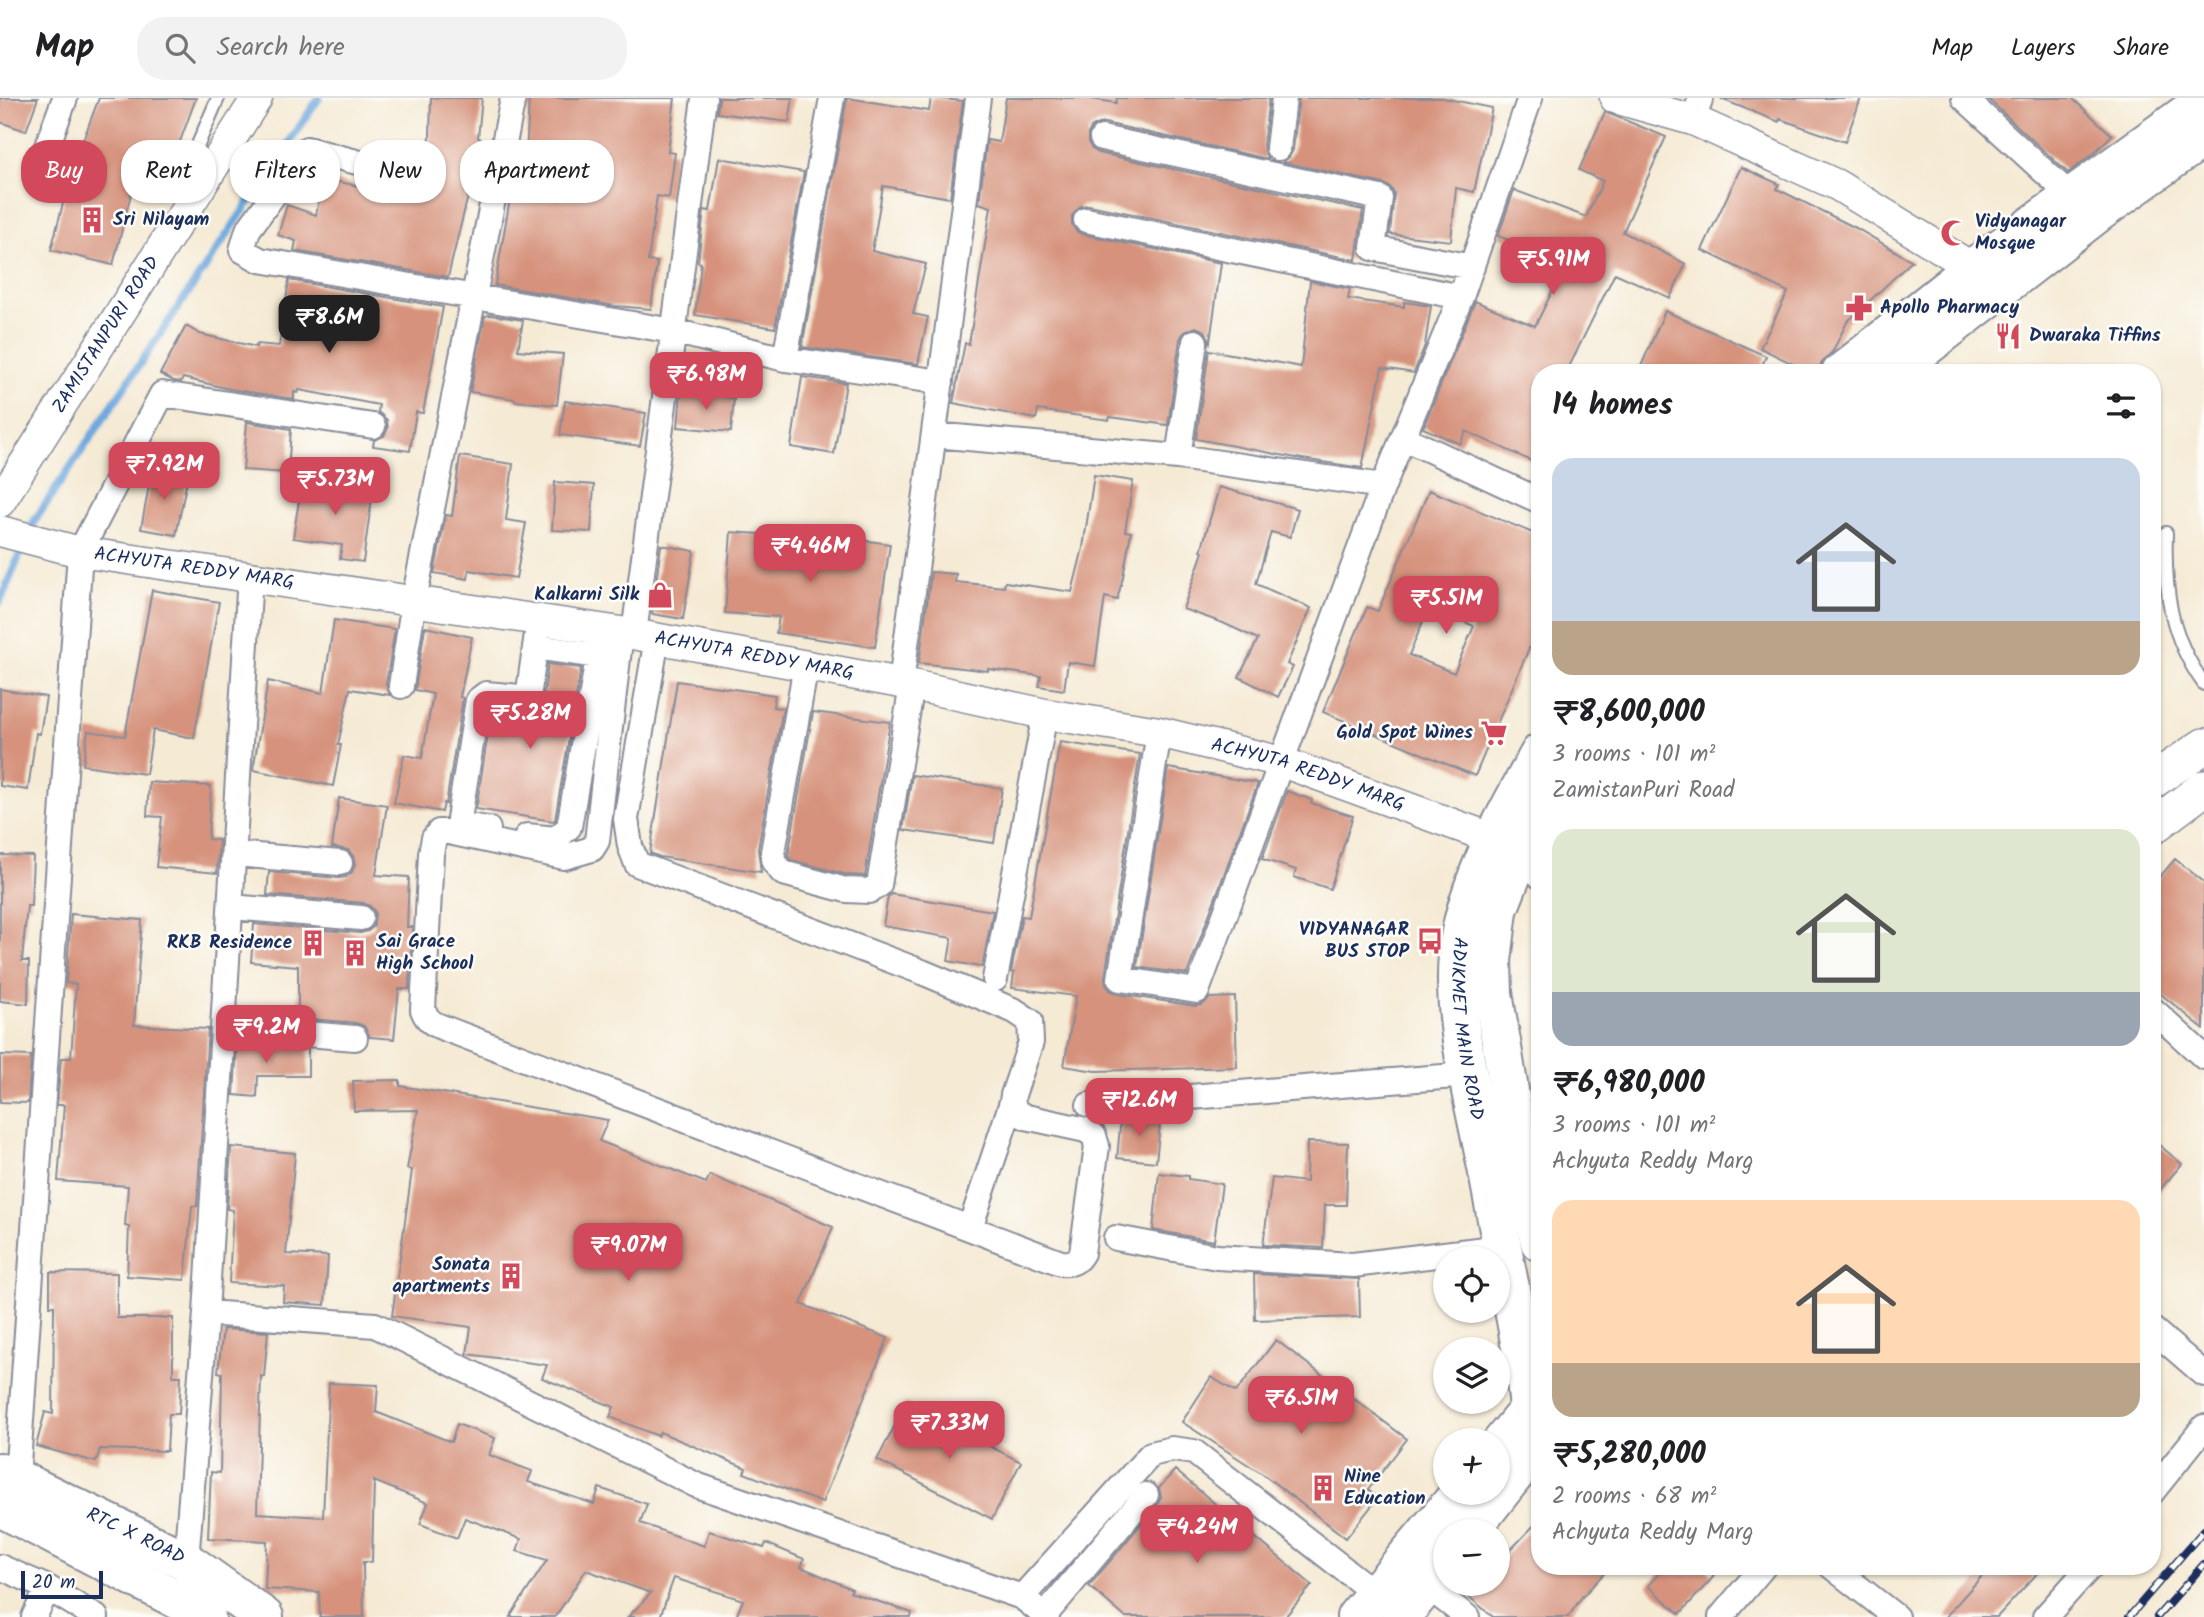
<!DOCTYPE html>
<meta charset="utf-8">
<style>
:root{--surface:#fff;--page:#f2f2f2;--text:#202124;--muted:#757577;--line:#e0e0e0;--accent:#d1495b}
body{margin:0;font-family:Kalam,sans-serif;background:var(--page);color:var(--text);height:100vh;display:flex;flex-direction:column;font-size:26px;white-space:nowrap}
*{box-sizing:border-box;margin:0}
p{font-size:23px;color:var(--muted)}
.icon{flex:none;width:38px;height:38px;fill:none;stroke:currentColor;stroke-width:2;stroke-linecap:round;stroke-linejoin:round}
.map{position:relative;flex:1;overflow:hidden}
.panel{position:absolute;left:1531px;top:266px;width:630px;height:1211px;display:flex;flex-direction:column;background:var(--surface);border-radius:28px;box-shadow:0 2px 5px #0004}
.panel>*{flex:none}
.top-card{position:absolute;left:21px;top:42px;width:665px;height:63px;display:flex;gap:14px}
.fabs{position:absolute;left:1433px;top:1148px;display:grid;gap:14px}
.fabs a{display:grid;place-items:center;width:77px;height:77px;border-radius:50%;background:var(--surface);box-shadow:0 2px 5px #0004;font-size:35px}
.scale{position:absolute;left:21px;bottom:18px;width:82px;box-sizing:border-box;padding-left:7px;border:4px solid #1b2f5e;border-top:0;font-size:19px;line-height:24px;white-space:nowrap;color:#1b2f5e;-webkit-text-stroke:5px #fdfcf7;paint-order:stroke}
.price{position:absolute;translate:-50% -60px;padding:0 16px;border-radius:14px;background:var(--accent);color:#fff;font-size:23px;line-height:46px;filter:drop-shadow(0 2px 4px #0008)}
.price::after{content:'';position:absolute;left:50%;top:42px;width:21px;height:16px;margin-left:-10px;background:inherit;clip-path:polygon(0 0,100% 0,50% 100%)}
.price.active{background:#222;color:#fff}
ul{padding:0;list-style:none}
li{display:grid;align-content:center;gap:14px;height:371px;padding:0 21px}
li span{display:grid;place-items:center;height:217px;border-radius:21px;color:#555}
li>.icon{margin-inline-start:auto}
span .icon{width:126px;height:126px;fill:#fffc;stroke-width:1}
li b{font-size:30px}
h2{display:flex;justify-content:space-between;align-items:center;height:84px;padding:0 21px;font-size:30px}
.pill{padding:0 24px;border-radius:28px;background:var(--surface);box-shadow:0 2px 5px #0004;font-size:24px;line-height:63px}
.pill.active{background:var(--accent);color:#fff}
header{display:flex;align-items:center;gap:42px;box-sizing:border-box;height:98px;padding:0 35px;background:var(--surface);border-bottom:2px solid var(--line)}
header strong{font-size:33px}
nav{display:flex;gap:38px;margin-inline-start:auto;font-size:24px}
.search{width:490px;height:63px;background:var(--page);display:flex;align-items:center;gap:18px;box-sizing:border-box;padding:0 24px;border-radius:28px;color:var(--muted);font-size:26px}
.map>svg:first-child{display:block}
</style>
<header>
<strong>Map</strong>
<div class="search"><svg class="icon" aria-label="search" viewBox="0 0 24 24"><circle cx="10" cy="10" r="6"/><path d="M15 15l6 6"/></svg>Search here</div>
<nav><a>Map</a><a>Layers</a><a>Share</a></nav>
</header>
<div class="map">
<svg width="2204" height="1519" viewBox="0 0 2204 1519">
<rect width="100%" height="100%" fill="#fdfcf7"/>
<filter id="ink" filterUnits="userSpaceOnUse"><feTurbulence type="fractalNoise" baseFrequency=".0143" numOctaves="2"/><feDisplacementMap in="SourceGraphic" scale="14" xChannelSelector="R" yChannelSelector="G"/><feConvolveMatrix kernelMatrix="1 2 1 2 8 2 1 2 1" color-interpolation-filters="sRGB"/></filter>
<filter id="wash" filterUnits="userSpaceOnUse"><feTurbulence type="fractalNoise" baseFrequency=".00686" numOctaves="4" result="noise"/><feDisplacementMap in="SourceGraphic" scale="28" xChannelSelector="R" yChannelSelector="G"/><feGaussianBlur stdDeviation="1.57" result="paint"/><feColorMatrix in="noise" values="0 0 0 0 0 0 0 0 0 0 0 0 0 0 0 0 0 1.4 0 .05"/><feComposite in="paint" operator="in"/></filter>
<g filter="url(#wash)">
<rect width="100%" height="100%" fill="#f5ead4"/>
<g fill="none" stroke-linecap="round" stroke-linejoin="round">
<path stroke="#6fa8de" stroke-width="8" d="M29,434L35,422L319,0
M0,504L24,446"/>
</g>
<g id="blocks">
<path fill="#d6927b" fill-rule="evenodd" d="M0,0H38L26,33L0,24Z
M99,0H196L160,98L133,88L113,167L51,152L71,74Z
M431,0H482L478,40L482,41L448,179L294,153L296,143L278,137L287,107L316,117L323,81L416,99L417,93L424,90L428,82V74L423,68L430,39Z
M529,0H675L668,54L675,55L669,100L657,98L648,163L657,164L651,211L615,208L495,187L514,77L525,79Z
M719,0H793L789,24L717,15Z
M847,0L929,13L931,0L963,3L950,100L883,88L872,153L926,166L913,216L928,219L918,266L802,249Z
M1006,0H1086L1116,5L1117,0H1269L1263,48L1268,61L1105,25L1098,26L1091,30L1088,36V44L1092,51L1099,55L1363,112L1356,162L1089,107L1081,108L1072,118V126L1076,133L1082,136L1221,165L1210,244L1205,233L1196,229L1184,234L1180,241L1168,327L1110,319L1109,322L1038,312L1036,321L953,305L965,245L969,246L991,109L979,105L987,42L999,44Z
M1299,0H1443L1492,10L1474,94L1456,90L1451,143L1390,136L1394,95L1390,89L1384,86L1283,64L1289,59L1293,52Z
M1789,0H1861L1845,44L1780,21L1779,24L1721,1Z
M1987,0H2072L2112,37L2094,55L2068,75Z
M1605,14L1666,39L1623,134L1686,166L1670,200L1615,175L1566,275H1540V367L1466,333L1460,346L1423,330L1475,203L1535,228L1567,164L1498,138L1514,92L1586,119L1603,83L1579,72Z
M719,60L804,74L775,230L695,217L701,165L698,164L704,112L710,113Z
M1741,69L1779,86L1777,91L1856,130L1912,163L1847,224L1833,253L1821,266L1820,275H1812L1760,250L1788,194L1702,152Z
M289,182L443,209L423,315L416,314L410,353L373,348L374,342L384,338L388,330L387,322L378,314L379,307L299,292L298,295L294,294V301L230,291L183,280L181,284L174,283L160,276L186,228L200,236L256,249L257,246L279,248Z
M1310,183L1350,191L1348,201L1404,209V204L1431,208L1425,247L1414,275L1382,270L1362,370L1302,361L1196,341L1209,252L1301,269Z
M1665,213L1766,258L1759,275H1638Z
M490,217L523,222L518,252L563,256L557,307L515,303V301L470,294L485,218Z
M802,279L846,285L834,356L791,349Z
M681,295L734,300L731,334L678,329Z
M565,303L646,315L640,348L560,337Z
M247,324L291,331L288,375L243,372Z
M460,358L513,366L506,422L526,425L516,480L469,472L468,481L434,475L446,417L452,418Z
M152,371L188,377L176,437L141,431Z
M1094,377L1133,383L1125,433L1131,434L1123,479L1117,502L1105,499L1095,568L1068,564L1064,592L1039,588L1041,578L988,571V573L919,565L931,474L956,476L955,484L1004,489L1005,484L1072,494L1083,450Z
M302,383L373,392L363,464L340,461L342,447L293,440Z
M555,384L594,387L591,434L552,432Z
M1219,389L1298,411L1290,439L1271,434L1256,486L1311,510L1287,566L1293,569L1278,599L1239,579L1258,541L1223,525L1183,511L1203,454L1201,453Z
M1429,392L1540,438V555L1529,550L1475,678L1323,614L1367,509L1378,513ZM1429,509L1474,528L1454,575L1409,557Z
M791,432L890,446L875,549L776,535L779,519L725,515L731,434L790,438Z
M661,447L694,453L683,521L652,516Z
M152,492L219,504L194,640L153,632L146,676L83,667L88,633L125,638Z
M334,522L395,531L386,586L390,597L350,591L338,647H341L333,688L253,672L268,583L323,595Z
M425,529L472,539L460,599L463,600L446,706L444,705L442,714L394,705L404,657L422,660L433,596L415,592Z
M548,566L581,570L555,722L553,723L476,711L492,611L520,614L534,611L544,596Z
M677,583L775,597L773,609L783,610L758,751L761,774L660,759L650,755Z
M0,591L46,599L40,636L36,635L28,692L0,688Z
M813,614L890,624L865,778L848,777L791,762L788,758Z
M1060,644L1140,656L1105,879L1106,887L1111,893L1118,896L1195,908L1202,907L1210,900L1235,899L1237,969L1095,973L1064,968L1076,898L1012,890L1014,875L1011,874L1022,818L1029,819Z
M1168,670L1258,685L1187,876L1137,869Z
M912,677L1002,690L994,745L903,732Z
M149,684L211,688L208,741L219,742L217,775L156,769L162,719L147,718Z
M1287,693L1312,702L1311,705L1353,718L1330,791L1294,779L1296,772L1262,761Z
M339,700L387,707L376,777L409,779L407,829H412L409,891H399L394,941L370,939L364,928L356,925L298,920V868L251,864L254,826L360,835L368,833L374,828L375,814L370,808L363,805L267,797L269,774L339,780L346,779L352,774L355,766L353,758L348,752L332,749Z
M0,757L33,758L31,808H27L22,863H29L28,906L0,903Z
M2175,761L2204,784V931L2152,889V788Z
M891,796L993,813L982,869L948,863L952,840L883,828L888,799Z
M71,816L142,822L134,927L208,931L197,1108H192L185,1182L127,1178L129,1129L125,1128L128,1088L58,1083L64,1007H57L61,960H71L76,886L66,885Z
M237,945L308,951V978H258L257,999L234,997Z
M0,957L31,958L28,1005L0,1004Z
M400,982V988L608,1022L599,1043L706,1085L710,1077L833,1129L801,1206L888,1240L822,1405L744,1375L746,1370L660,1334L658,1338L610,1319L614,1309L542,1280L547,1267L467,1256L471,1229L392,1218L412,1072L407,1071L418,1012L354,1013L353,983Z
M1161,1016L1156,1064L1117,1060L1121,1019Z
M2152,1041L2182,1066L2152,1101Z
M1307,1044L1348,1045L1346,1107H1325L1323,1150L1263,1147L1272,1080L1306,1084Z
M231,1049L295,1055L286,1156L328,1158L325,1207L283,1204L284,1188L229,1185L233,1112L227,1111Z
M1159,1075L1188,1078V1081L1222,1086L1214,1143L1153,1132Z
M50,1174L117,1175V1220H173V1278H181L179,1316H169L167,1353L100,1351L96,1364L36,1348L45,1314L53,1316L54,1208H50Z
M1254,1176L1359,1181L1360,1219L1255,1222Z
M223,1231L268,1234L264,1279L261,1278L257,1415L323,1419L329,1285L378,1287L376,1314L451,1344L457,1326L495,1340L489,1357L532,1373L528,1384L594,1406L599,1390L647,1406L640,1425L704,1448L709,1433L764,1450L766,1445L804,1461L801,1469L852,1491L850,1494L912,1515L911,1519H736L743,1502L674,1480L660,1519H628L651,1495L586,1472L555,1519H510L547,1462L517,1453L521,1441L465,1420L457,1440L420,1426L428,1405L374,1383L372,1464H363L364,1519H320L319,1494L265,1491L267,1443L208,1440L211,1374L220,1375L222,1275L218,1274Z
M1276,1242L1407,1341L1368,1392L1378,1400L1346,1440L1264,1377L1182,1324L1211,1279L1236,1294Z
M906,1306L1021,1364L992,1421L877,1362Z
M1175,1372L1312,1487L1285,1519H1125L1089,1488L1157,1407L1161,1399L1159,1390Z
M1540,1421V1468H1611L1582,1499L1568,1519H1493L1455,1487L1498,1486V1465Z
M1665,1468H1703L1714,1478L1680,1516L1648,1488Z
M1991,1468H2044L1997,1519H1945Z"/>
</g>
</g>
<g filter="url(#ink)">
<use href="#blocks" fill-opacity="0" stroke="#888c99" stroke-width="2"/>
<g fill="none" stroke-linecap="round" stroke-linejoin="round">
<g stroke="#888c99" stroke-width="16">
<path id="service" d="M191,63L218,0
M2166,435C2164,493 2170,539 2204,586"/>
</g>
<g stroke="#888c99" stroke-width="28">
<path id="minor" d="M1964,0L2071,98
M1693,22L1701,0
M1102,40L1380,100L1373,150L1472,169
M1278,50L1284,0
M43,59L65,0
M414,79L307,51L248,132L242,152L260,162L673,233L785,261L941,284
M1086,122L1461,199
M785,261L832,0
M934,337L1178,359L1383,388
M1404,340L1540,403
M1178,359L1195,244
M621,534L597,743L592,751L564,759L449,734H439L434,740L431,756L423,912C428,925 436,927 449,932L1061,1165C1072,1166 1077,1164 1082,1155L1097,1048L1094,1038L1086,1032L1026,1019L1016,1014L1012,1004L1013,997L1031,944L1030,923L1015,913L922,874L637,766L630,748L626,721L657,540
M634,536L704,0
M535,549L599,558
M806,567L773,754L774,764L783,775L846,792L869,793L879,787L912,587
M901,585L978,0
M401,588L414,502L513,0
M1159,634L1120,881L1197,893L1383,388L1461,199L1530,0
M488,731L467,728L459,721L478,602L486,596L521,599L529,593L539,521
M527,738L556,741L569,729L603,531
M234,756L340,765
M1520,756L1540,778
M231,809L361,820
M995,881L1045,616
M2152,911L2204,959
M224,929L355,940
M1089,1007L1468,977
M970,1130L1012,1004
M1116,1140L1217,1159L1353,1167L1502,1149
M206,1215L375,1227L696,1387L1022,1499L1047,1519
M2152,1231L2204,1276
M17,1381L80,454L162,296L373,328
M2152,1394L2204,1329
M186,1463L206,1215L250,477
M1831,1468L1896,1519
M0,1469L48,1490L96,1519
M1427,1488L1467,1519
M1022,1499L1151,1356L1172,1351L1194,1354L1377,1497
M1045,1517L1146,1397
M34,1519L48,1490
M1721,1519L1764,1468
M2045,1519L2091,1468"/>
</g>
<g stroke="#888c99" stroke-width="33">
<g id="tertiary">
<path d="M1615,0L1693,22L1837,87L1973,170"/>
<path id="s1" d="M0,404L257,0"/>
<path id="s2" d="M0,433L80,454L621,534L912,587L1045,616L1159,634L1282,664L1494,741"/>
</g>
</g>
<g stroke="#888c99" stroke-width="38">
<path id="secondary" d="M2152,683L2204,648
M2152,729L2204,690"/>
</g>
<g stroke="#888c99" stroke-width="42">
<g id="primary">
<path d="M1841,275L1973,170L2204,3"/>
<path d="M1892,275L2099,114L2204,39"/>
<path id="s3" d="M1540,655C1509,711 1474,770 1461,834C1448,903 1469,982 1483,1050C1490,1083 1496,1116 1502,1149C1512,1203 1524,1256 1529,1311L1540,1321"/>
<path d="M1540,719L1520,756L1498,812L1492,863L1493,895L1520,1059L1540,1144"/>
<path d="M1498,1349L1529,1311"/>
<path id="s4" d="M0,1374L17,1381L186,1463L264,1519"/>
<path d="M0,1409L192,1509L206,1519"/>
<path d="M1470,1433L1540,1344"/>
<path d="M1356,1519L1460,1395"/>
<path d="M1401,1519L1446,1464"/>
</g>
</g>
<use href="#service" stroke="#fff" stroke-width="12"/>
<use href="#minor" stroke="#fff" stroke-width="24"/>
<use href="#tertiary" stroke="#fff" stroke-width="30"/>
<use href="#secondary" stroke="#fff" stroke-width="35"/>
<use href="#primary" stroke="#fff" stroke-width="38"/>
<g stroke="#1b2f5e" stroke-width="8">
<path id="rail" d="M2129,1519L2204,1432
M2157,1519L2204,1466"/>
</g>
<use href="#rail" stroke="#fdfcf7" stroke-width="5" stroke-dasharray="16" stroke-linecap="butt"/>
</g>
</g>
<defs>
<g id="building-bare" transform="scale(2.1)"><path d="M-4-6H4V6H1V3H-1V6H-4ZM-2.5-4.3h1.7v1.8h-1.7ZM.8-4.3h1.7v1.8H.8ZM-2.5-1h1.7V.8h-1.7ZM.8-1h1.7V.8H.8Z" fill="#d1495b" stroke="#fdfcf7" stroke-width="2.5" paint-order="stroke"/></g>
<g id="mosque-bare" transform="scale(2.1)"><path d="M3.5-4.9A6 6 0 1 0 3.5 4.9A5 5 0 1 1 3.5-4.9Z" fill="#d1495b" stroke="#fdfcf7" stroke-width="2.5" paint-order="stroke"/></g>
<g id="pharmacy-bare" transform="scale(2.1)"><path d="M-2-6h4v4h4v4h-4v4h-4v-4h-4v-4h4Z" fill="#d1495b" stroke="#fdfcf7" stroke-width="2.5" paint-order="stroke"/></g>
<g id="restaurant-bare" transform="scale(2.1)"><path d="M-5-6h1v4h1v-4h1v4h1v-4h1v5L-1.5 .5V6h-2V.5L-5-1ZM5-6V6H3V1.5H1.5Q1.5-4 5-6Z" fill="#d1495b" stroke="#fdfcf7" stroke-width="2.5" paint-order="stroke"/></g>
<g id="shop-bare" transform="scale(2.1)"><path d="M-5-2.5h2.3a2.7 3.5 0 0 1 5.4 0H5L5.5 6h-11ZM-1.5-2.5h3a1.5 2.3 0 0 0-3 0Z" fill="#d1495b" stroke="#fdfcf7" stroke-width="2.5" paint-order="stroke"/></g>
<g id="supermarket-bare" transform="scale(2.1)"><path d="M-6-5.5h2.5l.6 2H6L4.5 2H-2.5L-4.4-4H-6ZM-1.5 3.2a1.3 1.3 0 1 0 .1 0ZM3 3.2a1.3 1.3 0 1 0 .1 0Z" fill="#d1495b" stroke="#fdfcf7" stroke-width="2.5" paint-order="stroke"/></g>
<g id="bus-bare" transform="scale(2.1)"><path d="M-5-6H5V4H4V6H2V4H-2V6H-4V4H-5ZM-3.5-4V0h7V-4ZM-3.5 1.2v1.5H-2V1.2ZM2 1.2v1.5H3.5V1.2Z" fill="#d1495b" stroke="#fdfcf7" stroke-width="2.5" paint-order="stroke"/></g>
</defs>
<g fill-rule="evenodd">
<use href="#building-bare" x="92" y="122"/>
<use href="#mosque-bare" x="1954" y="135"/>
<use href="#pharmacy-bare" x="1859" y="210"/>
<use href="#restaurant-bare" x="2008" y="238"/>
<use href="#shop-bare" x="660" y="497"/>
<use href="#supermarket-bare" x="1494" y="635"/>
<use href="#bus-bare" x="1430" y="843"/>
<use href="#building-bare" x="313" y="845"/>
<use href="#building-bare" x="355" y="855"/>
<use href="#building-bare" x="511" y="1178"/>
<use href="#building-bare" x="1323" y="1390"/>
</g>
<g text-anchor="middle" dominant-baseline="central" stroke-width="5" stroke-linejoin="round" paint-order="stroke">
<g font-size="19" font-weight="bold" fill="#1b2f5e" stroke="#fdfcf7" text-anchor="start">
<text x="113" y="122">Sri Nilayam</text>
<text x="1975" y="124">Vidyanagar<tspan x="1975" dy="22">Mosque</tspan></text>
<text x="1880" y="210">Apollo Pharmacy</text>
<text x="2029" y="238">Dwaraka Tiffins</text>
<text x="639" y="497" text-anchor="end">Kalkarni Silk</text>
<text x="1473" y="635" text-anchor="end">Gold Spot Wines</text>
<text x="1409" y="832" text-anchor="end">VIDYANAGAR<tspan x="1409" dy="22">BUS STOP</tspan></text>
<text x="376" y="844">Sai Grace<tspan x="376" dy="22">High School</tspan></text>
<text x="292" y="845" text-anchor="end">RKB Residence</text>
<text x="490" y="1167" text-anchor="end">Sonata<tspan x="490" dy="22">apartments</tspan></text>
<text x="1344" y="1379">Nine<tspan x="1344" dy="22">Education</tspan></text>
</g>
<g font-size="19" fill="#1b2f5e" stroke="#fdfcf7">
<text stroke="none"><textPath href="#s1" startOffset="198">ZAMISTANPURI ROAD</textPath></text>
<text stroke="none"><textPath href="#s2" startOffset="198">ACHYUTA REDDY MARG</textPath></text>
<text stroke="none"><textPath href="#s2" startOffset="765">ACHYUTA REDDY MARG</textPath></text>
<text stroke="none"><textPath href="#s2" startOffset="1332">ACHYUTA REDDY MARG</textPath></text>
<text stroke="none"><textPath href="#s3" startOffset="294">ADIKMET MAIN ROAD</textPath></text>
<text stroke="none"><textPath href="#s4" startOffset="150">RTC X ROAD</textPath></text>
</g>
</g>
</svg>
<div class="fabs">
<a><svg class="icon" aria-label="locate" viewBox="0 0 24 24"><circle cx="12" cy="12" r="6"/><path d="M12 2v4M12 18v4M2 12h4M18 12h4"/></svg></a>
<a><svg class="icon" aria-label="layers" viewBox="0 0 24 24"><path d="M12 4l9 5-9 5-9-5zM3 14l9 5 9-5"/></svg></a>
<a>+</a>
<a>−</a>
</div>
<div class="scale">20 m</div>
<b class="price" style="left:1553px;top:199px">₹5.91M</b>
<b class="price active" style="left:329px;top:257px">₹8.6M</b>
<b class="price" style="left:706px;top:314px">₹6.98M</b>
<b class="price" style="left:164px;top:404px">₹7.92M</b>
<b class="price" style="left:335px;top:419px">₹5.73M</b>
<b class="price" style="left:810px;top:486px">₹4.46M</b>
<b class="price" style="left:1446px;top:538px">₹5.51M</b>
<b class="price" style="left:530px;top:653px">₹5.28M</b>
<b class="price" style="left:266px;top:967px">₹9.2M</b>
<b class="price" style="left:1139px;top:1040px">₹12.6M</b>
<b class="price" style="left:628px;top:1185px">₹9.07M</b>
<b class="price" style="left:1301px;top:1338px">₹6.51M</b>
<b class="price" style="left:949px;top:1363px">₹7.33M</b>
<b class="price" style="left:1197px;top:1467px">₹4.24M</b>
<div class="top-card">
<a class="pill active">Buy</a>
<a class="pill">Rent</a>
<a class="pill">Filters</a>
<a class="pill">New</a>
<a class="pill">Apartment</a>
</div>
<section class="panel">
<h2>14 homes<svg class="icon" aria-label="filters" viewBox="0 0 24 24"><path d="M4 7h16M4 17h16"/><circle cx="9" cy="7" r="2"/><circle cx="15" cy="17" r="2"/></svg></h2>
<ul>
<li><span style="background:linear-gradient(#c9d6e8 75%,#b9a48a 0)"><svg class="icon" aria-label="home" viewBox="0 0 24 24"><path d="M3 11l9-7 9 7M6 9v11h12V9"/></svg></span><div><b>₹8,600,000</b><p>3 rooms · 101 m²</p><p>ZamistanPuri Road</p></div></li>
<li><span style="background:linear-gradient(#dfe7d0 75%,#9aa5b1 0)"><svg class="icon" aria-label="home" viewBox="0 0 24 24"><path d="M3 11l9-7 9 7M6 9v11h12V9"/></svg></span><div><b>₹6,980,000</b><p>3 rooms · 101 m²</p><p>Achyuta Reddy Marg</p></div></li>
<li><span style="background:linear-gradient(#ffd9b3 75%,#b9a48a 0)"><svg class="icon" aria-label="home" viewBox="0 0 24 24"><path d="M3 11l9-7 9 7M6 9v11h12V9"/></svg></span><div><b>₹5,280,000</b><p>2 rooms · 68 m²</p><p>Achyuta Reddy Marg</p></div></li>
</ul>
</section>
</div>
